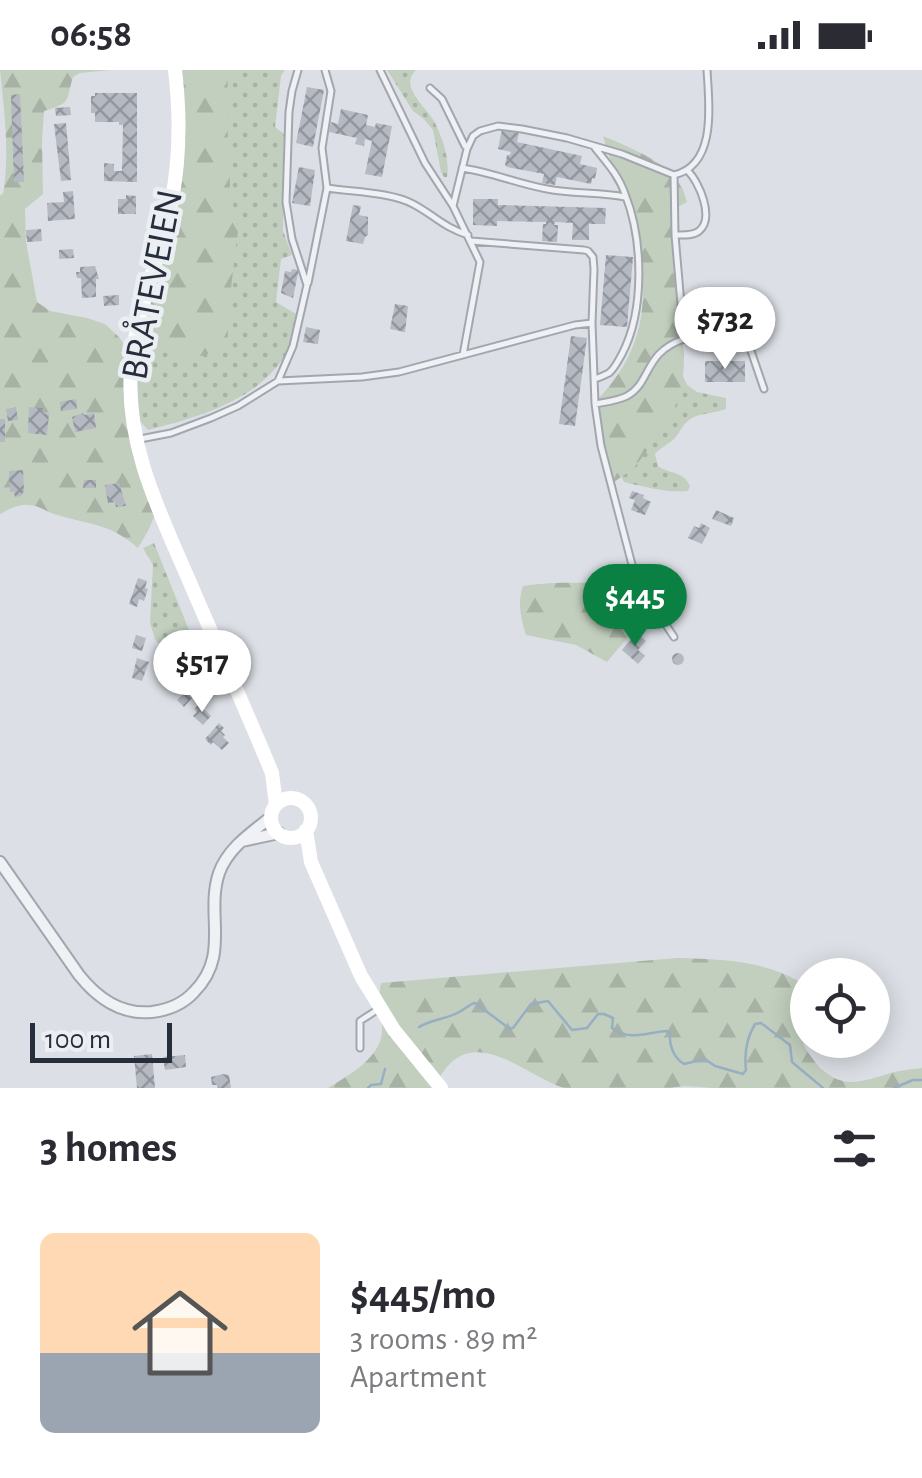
<!DOCTYPE html>
<meta charset="utf-8">
<style>
:root{--surface:#fff;--page:#f7f7f7;--text:#2b2b33;--muted:#7c7c81;--accent:#0b8043}
body{margin:0;font-family:"Alegreya Sans",sans-serif;background:var(--page);color:var(--text);height:100vh;display:flex;flex-direction:column;font-size:38px;white-space:nowrap}
*{box-sizing:border-box;margin:0}
p{font-size:32px;color:var(--muted)}
.icon{flex:none;width:55px;height:55px;fill:none;stroke:currentColor;stroke-width:2;stroke-linecap:round;stroke-linejoin:round}
.map{position:relative;height:1018px;overflow:hidden}
.details{display:flex;flex-direction:column;background:var(--surface);flex:1}
.details>*{flex:none}
.fabs{position:absolute;left:790px;top:888px;display:grid;gap:20px}
.fabs a{display:grid;place-items:center;width:100px;height:100px;border-radius:50%;background:var(--surface);box-shadow:0 5px 25px #0003;font-size:50px}
.scale{position:absolute;left:30px;bottom:25px;width:142px;box-sizing:border-box;padding-left:10px;border:5px solid #272e3b;border-top:0;font-size:28px;line-height:35px;white-space:nowrap;color:#272e3b;-webkit-text-stroke:8px #ebeff3;paint-order:stroke}
.price{position:absolute;translate:-50% -85px;padding:0 22px;border-radius:35px;background:#fff;color:#222;font-size:32px;line-height:65px;filter:drop-shadow(0 2px 5px #0008)}
.price::after{content:'';position:absolute;left:50%;top:60px;width:30px;height:22px;margin-left:-15px;background:inherit;clip-path:polygon(0 0,100% 0,50% 100%)}
.price.active{background:var(--accent);color:#fff}
ul{padding:0;list-style:none}
li{display:flex;align-items:center;gap:30px;height:250px;padding:0 40px}
li span{display:grid;place-items:center;flex:none;width:280px;height:200px;border-radius:15px;color:#555}
li>.icon{margin-inline-start:auto}
span .icon{width:120px;height:120px;fill:#fffc;stroke-width:1}
li b{font-size:42px}
h2{display:flex;justify-content:space-between;align-items:center;height:120px;padding:0 40px;font-size:42px}
.status{display:flex;justify-content:space-between;align-items:center;height:70px;padding:0 50px;background:var(--surface);direction:ltr}
.status svg{height:28px;fill:currentColor}
.map>svg:first-child{display:block}
</style>
<div class="status"><b>06:58</b><svg viewBox="0 0 49 12"><path d="M0 12V9h3v3zM5 12V6h3v6zM10 12V3h3v9zM15 12V0h3v12zM26 1h20v11H26zM47 4h2v5h-2z"/></svg></div>
<div class="map">
<svg width="922" height="1018" viewBox="0 0 922 1018">
<defs>
<pattern id="grass-dots" width="8" height="8" patternUnits="userSpaceOnUse" patternTransform="scale(2.5)"><rect width="8" height="8" fill="#c2cfbe"/><path d="M2 2h.1M6 6h.1" fill="none" stroke="#a7b2a4" stroke-width="1.8" stroke-linecap="round"/></pattern>
<pattern id="forest-firs" width="22" height="20" patternUnits="userSpaceOnUse" patternTransform="scale(2.5)"><rect width="22" height="20" fill="#c2cfbe"/><path d="M5 1l3.5 6h-7zM16 11l3.5 6h-7z" fill="#a7b2a4"/></pattern>
<pattern id="building-cross-hatch" width="8" height="8" patternUnits="userSpaceOnUse" patternTransform="scale(2.5)"><rect width="8" height="8" fill="#b4b9c2"/><path d="M0 0l8 8M0 8l8-8" fill="none" stroke="#92979f"/></pattern>
</defs>
<rect width="100%" height="100%" fill="#dce0e6"/>
<path fill="url(#grass-dots)" d="M185,0H285L281,6L275,57L284,64L283,161L292,185L281,189L276,232L298,245C294,259 291,277 283,289C253,332 196,348 148,360L139,350L137,295L152,225Z
M387,0H416C398,17 427,37 435,53C443,69 450,90 447,107H444L441,102L433,60L424,49L413,41Z
M679,260L684,282L683,306L687,315L697,322L726,328V339C715,343 702,343 692,348C683,353 681,361 675,368C669,374 661,377 655,384L658,396C669,404 684,401 690,416L688,421C666,423 645,417 624,412L614,391Z
M154,473L203,595L182,604L155,569L150,553L153,495L143,478Z"/>
<path fill="url(#forest-firs)" d="M0,0H111L80,3L73,7C65,32 73,32 44,41L42,72L43,124L25,139L26,172L37,232L50,241L87,248L105,254L119,267L130,283L140,307L137,348L140,365L161,431L148,461L138,478C107,451 86,455 51,443C44,440 37,435 29,435C18,434 10,439 0,444V125L3,124C10,84 4,40 0,0Z
M167,0H228L227,45L230,117L238,161L230,226L227,278L181,292L162,274L146,241L174,126L170,1Z
M603,66C627,76 668,92 681,116C684,121 685,126 687,132L678,137L675,146L684,294L681,320L669,353L633,399L611,414L600,388L598,329C650,275 651,216 631,147C623,119 610,94 603,66Z
M628,507L637,513L659,542L628,567L607,592L576,575L526,565C521,549 517,533 523,516C558,510 593,515 628,510Z
M677,888C719,889 761,890 798,911C802,931 797,947 801,965C803,978 812,988 820,998C843,1018 857,1013 884,1005C896,1001 909,999 922,998V1018H713L684,1016L670,1018H564C525,1006 473,951 440,1007L443,1018H328C349,1005 380,988 382,962C383,945 377,930 381,913Z"/>
<g fill="none" stroke-linecap="round" stroke-linejoin="round">
<path stroke="#98aec4" stroke-width="2.5" d="M419,957C432,949 448,949 461,941C466,938 470,934 475,933L510,959L513,958L531,934L548,931L572,960L587,958L598,944H604L613,948L612,958C630,972 647,962 667,961L670,964C669,976 674,988 684,994L705,989L715,996L743,1004L746,1000C744,983 746,969 755,954L761,953L790,975L792,992L823,1018
M368,1018L371,1015L381,1014L385,999
M894,1018L913,1010H922"/>
</g>
<path fill="url(#building-cross-hatch)" d="M307,17L324,20L313,77L296,73Z
M95,23H137V112L104,111V93L114,94V101H122L123,55H119V52H95V43H91V26H95Z
M20,24L24,112H14L11,25Z
M70,37L71,45L56,46L55,38Z
M341,39L368,45L366,55L375,57L376,53L392,56L382,107L365,104L372,71L365,69L364,76L355,74L357,68L329,62L331,52L338,54Z
M66,53L71,110L61,111L54,54Z
M502,59L519,63L517,72L582,86L580,94L597,98L595,109L592,108L591,114L557,107L555,115L542,113L544,104L507,97L505,95L507,85H510L511,82L498,79Z
M299,97L315,100L310,136L292,133Z
M73,121L75,149L48,151L47,133L64,132L63,122Z
M126,125L136,126V144H118V129H126Z
M473,129H498V135L606,138L605,154H589V170H572L573,153L555,152L554,155H558L557,172L542,171L543,154H546V152L497,151V156L473,155Z
M353,135L361,136L359,145L368,147V165L365,167L363,174L346,171Z
M41,159L42,171L27,172L26,160Z
M73,179L74,188L59,189V180Z
M606,185L633,187L627,257L600,255Z
M95,196L99,209H96V227L82,228L81,208H77L76,202H80V197Z
M292,199L298,200V203L293,228L281,223L285,201L291,202Z
M119,225V235L104,236L103,226Z
M395,234L408,236L405,262L390,259Z
M688,235H741V255L688,256Z
M306,257L320,260L318,274L303,272Z
M571,266L587,268L575,356L559,354Z
M705,291H745V312H705Z
M76,329L77,339L61,341L60,332Z
M16,337L18,350L8,351L6,339Z
M29,337L43,338V343L49,344L47,365L28,363Z
M83,343L84,345L94,343L96,358L75,362L72,347Z
M0,349H5V372H0Z
M23,400L24,421L21,426L15,427L14,422H10L9,401Z
M84,410H96V418H83Z
M119,413L126,436L116,437L115,432L108,433L105,415Z
M632,421L644,425L643,428L651,432L645,445L631,440L635,430L629,428Z
M716,440L734,448L731,456L712,449Z
M701,453L710,458L702,474L688,468L694,456L699,458Z
M138,508L147,511L145,518L148,519L144,531L139,529L137,537L129,534Z
M637,563L646,571L638,580L645,586L638,594L622,580Z
M136,565L146,568L142,581L132,578Z
M672 589a6 6 0 1 1 12 0a6 6 0 1 1-12 0Z
M137,588L149,592L142,611L132,608Z
M185,622L192,628L184,637L177,630Z
M199,634L211,646L203,655L193,646L197,642L194,639Z
M219,653L224,658L221,661L225,665L223,667L229,673L222,680L213,672L211,675L205,669Z
M152,984L155,1018H137L134,986Z
M185,985L186,997L165,1000L163,987Z
M223,1004L229,1005L231,1018H218L217,1015H212L211,1007Z"/>
<g fill="none" stroke-linecap="round" stroke-linejoin="round">
<g stroke="#a2a7af" stroke-width="9">
<path id="service" d="M380,0L425,93L453,136
M430,18L442,29L465,76
M462,98C491,102 518,114 547,119C573,124 599,122 625,127
M327,118C351,122 391,122 413,134C434,145 443,157 468,165
M675,165C683,165 693,166 699,161C715,148 699,112 688,101
M471,171L584,180L588,181L593,187L594,199L592,253L595,334L601,376L636,510L674,567
M308,213L327,118L322,78L331,21L325,0
M681,231L737,229L743,231L748,244L751,281L764,319
M684,269L748,270
M463,285L480,192L453,136L467,79L473,66L480,61L498,56L522,59L567,68L622,84L674,105
M595,309C598,308 605,305 609,303C615,298 618,291 622,284C645,240 643,169 625,124C619,106 607,93 595,78
M278,311L293,276L307,215L292,169L286,132L289,42L292,21L298,0
M595,334C605,332 617,331 627,326C652,312 643,283 684,269L675,165L674,105C717,95 709,35 707,0
M140,369L171,363L211,348L238,336L278,311L362,307L399,302L575,255L592,253
M360,978V951L377,940"/>
</g>
<g stroke="#a2a7af" stroke-width="14">
<path id="minor" d="M242,771L279,763
M0,792L79,905C98,929 121,945 152,942C168,940 183,934 194,922C231,885 205,845 219,803C228,778 251,763 271,747"/>
</g>
<use href="#service" stroke="#eff1f4" stroke-width="5"/>
<use href="#minor" stroke="#eff1f4" stroke-width="10"/>
<path stroke="#fff" stroke-width="14" d="M175,0C180,42 180,87 172,129C161,186 136,239 131,298C125,376 161,445 191,515C218,578 246,640 272,703L276,735
M271 748a20 20 0 1 1 40 0a20 20 0 1 1-40 0Z
M306,760L311,792L361,906L394,960L441,1018"/>
</g>
<g text-anchor="middle" dominant-baseline="central" stroke-width="9" stroke-linejoin="round" paint-order="stroke">
<g font-size="38" fill="#272e3b" stroke="#ebeff3">
<text transform="translate(153 215) rotate(-79)">BRÅTEVEIEN</text>
</g>
</g>
</svg>
<div class="fabs">
<a><svg class="icon" aria-label="locate" viewBox="0 0 24 24"><circle cx="12" cy="12" r="6"/><path d="M12 2v4M12 18v4M2 12h4M18 12h4"/></svg></a>
</div>
<div class="scale">100 m</div>
<b class="price" style="left:725px;top:302px">$732</b>
<b class="price active" style="left:635px;top:579px">$445</b>
<b class="price" style="left:202px;top:645px">$517</b>
</div>
<section class="details">
<h2>3 homes<svg class="icon" aria-label="filters" viewBox="0 0 24 24"><path d="M4 7h16M4 17h16"/><circle cx="9" cy="7" r="2"/><circle cx="15" cy="17" r="2"/></svg></h2>
<ul>
<li><span style="background:linear-gradient(#ffd9b3 60%,#9aa5b1 0)"><svg class="icon" aria-label="home" viewBox="0 0 24 24"><path d="M3 11l9-7 9 7M6 9v11h12V9"/></svg></span><div><b>$445/mo</b><p>3 rooms · 89 m²</p><p>Apartment</p></div></li>
</ul>
</section>
